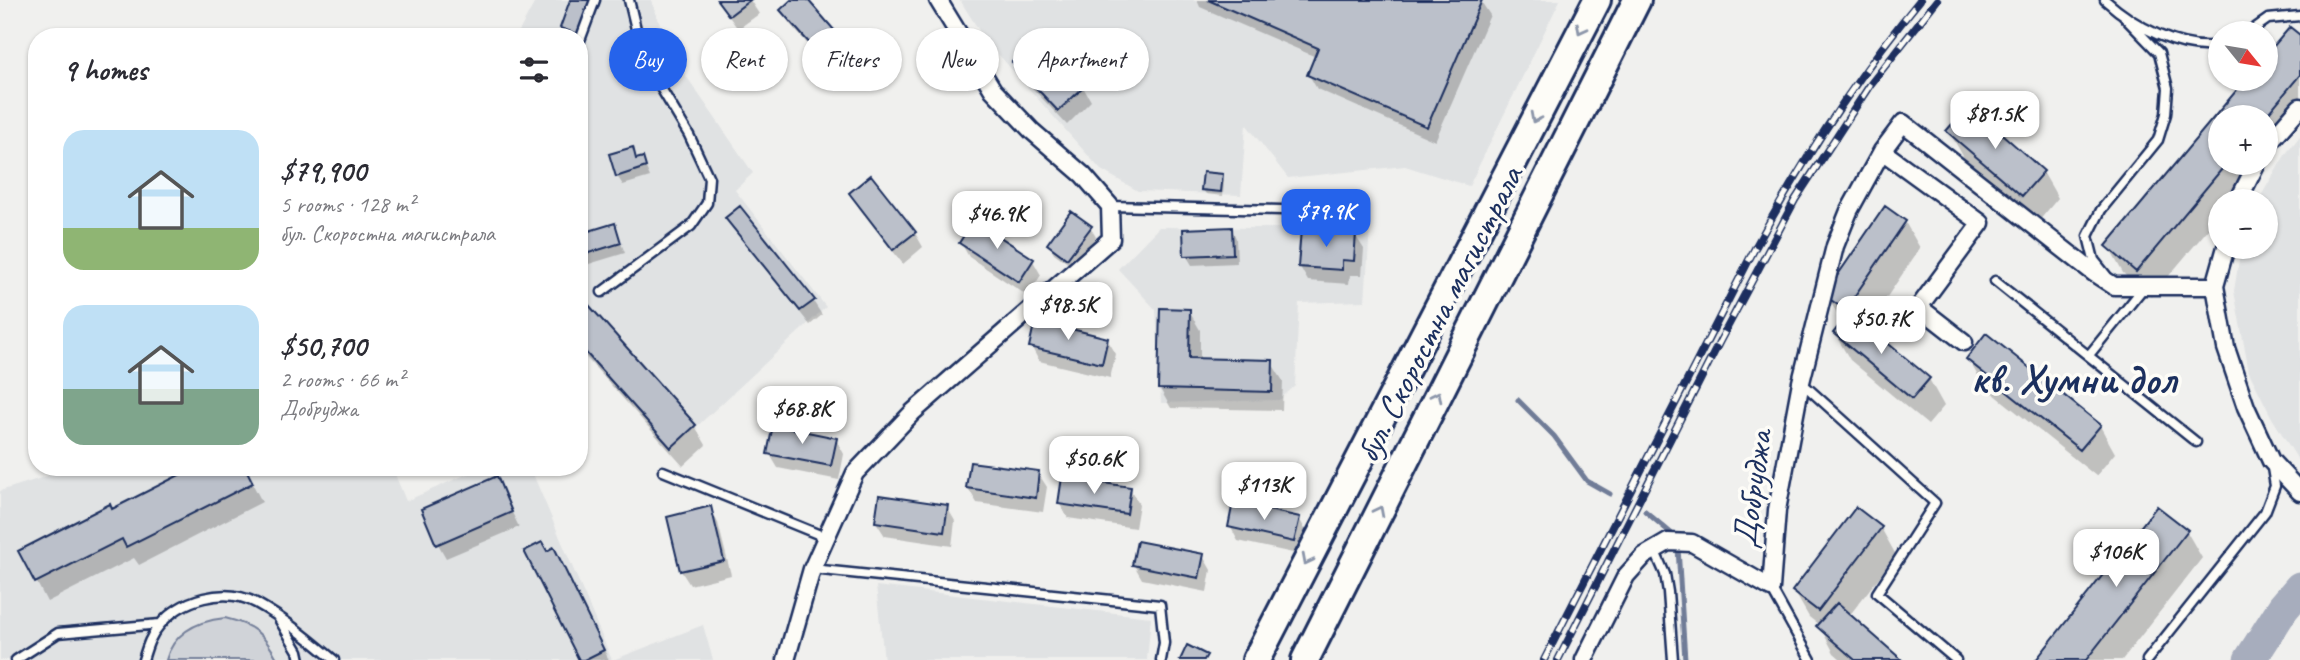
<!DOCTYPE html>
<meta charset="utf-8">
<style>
:root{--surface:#fff;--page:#f2f2f3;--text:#2b2b33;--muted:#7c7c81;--accent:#2563eb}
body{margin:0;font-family:Caveat,sans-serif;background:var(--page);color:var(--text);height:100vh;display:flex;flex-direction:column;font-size:26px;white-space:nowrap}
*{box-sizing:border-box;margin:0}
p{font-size:23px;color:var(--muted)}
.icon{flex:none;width:38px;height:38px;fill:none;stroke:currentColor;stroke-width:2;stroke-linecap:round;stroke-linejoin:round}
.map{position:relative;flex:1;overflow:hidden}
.sheet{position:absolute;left:28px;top:28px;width:560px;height:448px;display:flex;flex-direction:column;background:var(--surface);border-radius:28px;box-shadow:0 2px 5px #0004}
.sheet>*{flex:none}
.guide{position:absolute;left:609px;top:28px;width:665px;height:63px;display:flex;gap:14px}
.needle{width:46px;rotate:120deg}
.fabs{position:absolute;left:2208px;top:21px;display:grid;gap:14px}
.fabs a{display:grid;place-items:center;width:70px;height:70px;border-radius:50%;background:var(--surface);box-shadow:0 2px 5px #0004;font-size:35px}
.price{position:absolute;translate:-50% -60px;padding:0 16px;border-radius:14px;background:#fff;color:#222;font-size:23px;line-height:46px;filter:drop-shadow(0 2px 4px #0008)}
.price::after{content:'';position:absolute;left:50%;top:42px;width:21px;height:16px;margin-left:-10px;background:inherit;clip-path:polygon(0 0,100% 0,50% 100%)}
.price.current{background:var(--accent);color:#fff}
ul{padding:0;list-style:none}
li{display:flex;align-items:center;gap:21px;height:175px;padding:0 35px}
li span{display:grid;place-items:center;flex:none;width:196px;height:140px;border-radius:21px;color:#555}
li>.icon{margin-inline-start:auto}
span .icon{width:84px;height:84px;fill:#fffc;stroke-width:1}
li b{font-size:30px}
h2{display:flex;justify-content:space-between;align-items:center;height:84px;padding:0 35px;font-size:30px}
.chip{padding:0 24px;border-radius:32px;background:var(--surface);box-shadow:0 2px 5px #0004;font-size:24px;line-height:63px}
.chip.current{background:var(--accent);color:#fff}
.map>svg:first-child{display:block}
</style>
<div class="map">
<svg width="2300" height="660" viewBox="0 0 2300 660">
<rect width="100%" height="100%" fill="#f0f0ee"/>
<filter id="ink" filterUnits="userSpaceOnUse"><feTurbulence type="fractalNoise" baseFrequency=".0143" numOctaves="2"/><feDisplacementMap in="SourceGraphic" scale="14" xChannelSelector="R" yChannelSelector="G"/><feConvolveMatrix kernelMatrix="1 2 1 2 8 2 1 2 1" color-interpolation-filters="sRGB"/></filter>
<g filter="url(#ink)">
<path fill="#e0e2e3" d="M536,0H651L671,54L753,173L735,190L826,307L680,442L608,381L579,352V37H516Z
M960,0H1560L1469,186L1405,166L1288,178L1246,124L1241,195L1138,191L1101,170L983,37Z
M2300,136V463L2272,418L2249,372L2234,291L2241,247H2266V201H2258L2285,155Z
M1159,227L1370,229L1365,301L1299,303L1295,386L1279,400L1161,403L1156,310L1118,269Z
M76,467H392L406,501L483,467H530L612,660H0V491Z
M876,586L1151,617L1147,660H884Z
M703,625L713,660H613Z"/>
<path fill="#d0d3d8" stroke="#76819b" stroke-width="2" d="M225,618C254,625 264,634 278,660H166C174,631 198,621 225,618Z"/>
<path fill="#0003" d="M572,0H597L579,37H567L562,28Z
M717,0H750L759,14L738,29Z
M793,0H806L847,47L855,61L837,77L790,24L782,10Z
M1197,0H1480L1490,15L1435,141L1317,89L1309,75L1316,57L1200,7Z
M2300,37V119L2266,160V117H2221V163H2264L2231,201H2221V214L2151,297L2123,273L2108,246L2249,79H2266Z
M1014,62L1083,87L1091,101L1067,125L1022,77Z
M1949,131L2043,172L2058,198L2038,222L1964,158Z
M632,149L638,160L642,159L650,177L623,185L617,176Z
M1222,176L1224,180L1223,196L1206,194L1203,190Z
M871,178L915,233L923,247L903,264L859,208L851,194Z
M728,218L813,301L822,315L810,325L736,232Z
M1905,222L1920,248L1866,328L1929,379L1944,406L1928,425L1850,360L1835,334L1843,323L1826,295Z
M614,225L625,253L579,267V235Z
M1090,227L1096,237L1073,267L1054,253L1049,244Z
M1231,228L1236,238L1237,263L1192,265L1186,255Z
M1355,235L1364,249L1362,275H1350L1349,284L1308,281L1300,267Z
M961,243L1033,261L1041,275L1028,296L969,257Z
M579,297L695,426L706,445L683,466L579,349Z
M1189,311L1200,330V360L1271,362L1283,381L1282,410L1171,408L1160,389Z
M1107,339L1116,354L1110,378L1039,361L1031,346Z
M1968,359L2100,426L2115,453L2096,476L1984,386Z
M836,439L844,454L839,480L778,468L769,453Z
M244,467L262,502L139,565L134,558L47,602L21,552L112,511Z
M1038,473L1047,487L1043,512L977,503L968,488Z
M496,479L519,527L446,558L438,544Z
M1130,489L1139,504L1135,528L1068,518L1059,503Z
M947,507L955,521L952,546L885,536L876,522Z
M710,508L718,523L731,575L690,585L681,571L669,518Z
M1299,518L1307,533L1302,555L1238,541L1230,526Z
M1881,528L1896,555L1849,616L1899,660H1842L1834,653L1819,625L1809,617L1794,591Z
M2187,532L2202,558L2122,660H2038Z
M546,553L561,564L609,660H581Z
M1203,556L1211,570L1207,592L1142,579L1134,565Z"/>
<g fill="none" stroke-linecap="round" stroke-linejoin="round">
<path stroke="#6f7b97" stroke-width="5" d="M1518,400L1554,436L1587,481L1610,494
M1645,511L1672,534L1678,548L1685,660"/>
<path stroke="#a7adbd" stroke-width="33" d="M2250,660L2283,608L2300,588"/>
</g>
<path fill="#bbc0ca" stroke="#1b2f5e" stroke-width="2" d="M570,0H590L577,34L560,28Z
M717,0H750L729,16Z
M791,0H808L848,46L828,64L780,10Z
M1208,0H1482L1427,127L1307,75L1318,48Z
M2290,27L2300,35V75L2265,117H2221V163H2227L2136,272L2106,246L2246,79H2266V55Z
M1039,37L1085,86L1058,111L1012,62Z
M1969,105L2044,171L2022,196L1946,131Z
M633,147L636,159L643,157L646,167L616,177L609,154Z
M1203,172L1223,174L1221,192L1201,190Z
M871,175L916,232L893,250L849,193Z
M740,206L815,300L800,311L725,218Z
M1885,206L1906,221L1845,310L1824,295Z
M1071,211L1092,226L1067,259L1047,244Z
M974,220L1034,259L1019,282L959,243Z
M615,223L621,243L579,256V234Z
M1232,227L1233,254L1184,256L1183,229Z
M1301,229L1356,233L1354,261L1342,260V270L1298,267Z
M579,294L696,425L671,448L579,345Z
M1160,308L1190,309L1189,358L1273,360L1272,392L1158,389Z
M1850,312L1930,378L1912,399L1833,333Z
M1035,320L1108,338L1102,364L1029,347Z
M1986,333L2101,425L2080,450L1966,359Z
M773,425L837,438L831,466L767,454Z
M970,462L1039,471L1036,498L966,488Z
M195,467H245L253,483L126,547L122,539L35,583L18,551L110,504L112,509Z
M497,476L512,512L436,545L421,509Z
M1062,477L1131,487L1127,514L1058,504Z
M879,495L948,505L944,532L875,522Z
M1233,502L1300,517L1294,542L1228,527Z
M711,506L724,561L680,571L667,517Z
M2157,506L2188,530L2086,660H2036Z
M1856,507L1882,527L1818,611L1792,591Z
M1137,541L1204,554L1199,578L1132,565Z
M542,542L547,551L554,547L604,650L584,660H579L524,551Z
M1837,603L1902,660H1855L1816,626Z
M1187,645L1207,655L1204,660H1180Z"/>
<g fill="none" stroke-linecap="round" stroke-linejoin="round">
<g stroke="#1b2f5e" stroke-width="13">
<path id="service" d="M2105,0C2134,26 2180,52 2221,45
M2248,33L2268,19L2300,16
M579,43L595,0
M1110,206L1362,212
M2106,275L2094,260L2088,236L2101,210L2158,140L2166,114L2168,88L2159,53L2125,18
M1995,281L2196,442
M602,292L691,226L707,203L709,178L689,135L643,58L629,0
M2089,355L2145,286
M1801,382L1935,503L1877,593L1956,660
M663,471L825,537
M1654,549L1665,574L1668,592L1673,660
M812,569L1160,605L1164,643L1161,660
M1771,588L1811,660
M279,619L298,651L300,660
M16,660L58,633L160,624
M143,660C147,647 150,636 159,626C180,599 225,586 256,603C285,619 309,639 334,660
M2147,660L2265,512L2275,486L2272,468"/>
</g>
<g stroke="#1b2f5e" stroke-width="21">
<path id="minor" d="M2266,146L2300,107
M1882,151L1981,223L1919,307L1964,342
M2238,201L2257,163
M2226,247L2215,286L2226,348L2246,407L2271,461L2300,492
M786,660L812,569L855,473L913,412L1111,239L1110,206L1083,175L1032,131L993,90L938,0
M1584,660L1626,576L1644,556L1668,542L1692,543L1771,588L1777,510L1801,382L1835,246L1849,211L1882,151L1903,123L2094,273L2114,286H2215"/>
</g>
<g stroke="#1b2f5e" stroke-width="32">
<path id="trunk" d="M1256,660L1597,0
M1305,660L1637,0"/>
</g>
<use href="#service" stroke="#fdfcf7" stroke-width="8"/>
<use href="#minor" stroke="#fdfcf7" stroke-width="16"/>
<use href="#trunk" stroke="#fdfcf7" stroke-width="26"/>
<g stroke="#1b2f5e" stroke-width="8">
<path id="rail" d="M1544,660L1755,248C1803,160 1856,77 1920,0
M1558,660L1720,341L1795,200L1870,85L1937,0"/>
</g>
<use href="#rail" stroke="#fdfcf7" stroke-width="5" stroke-dasharray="16" stroke-linecap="butt"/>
</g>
<defs><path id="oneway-chevron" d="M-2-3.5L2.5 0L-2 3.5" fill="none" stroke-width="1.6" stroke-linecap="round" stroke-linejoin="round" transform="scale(1.75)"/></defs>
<g stroke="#8c96aa">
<use href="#oneway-chevron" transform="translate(1581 29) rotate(118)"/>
<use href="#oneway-chevron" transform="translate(1535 118) rotate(117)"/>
<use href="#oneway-chevron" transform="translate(1437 396) rotate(-63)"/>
<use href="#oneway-chevron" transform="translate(1379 511) rotate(-63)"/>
<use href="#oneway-chevron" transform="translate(1307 560) rotate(117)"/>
</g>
</g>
<g text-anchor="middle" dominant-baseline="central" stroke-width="7" stroke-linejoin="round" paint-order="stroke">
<g font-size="35" fill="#1b2f5e" stroke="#fdfcf7">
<text transform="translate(1439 314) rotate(-63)">бул. Скоростна магистрала</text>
<text transform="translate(1752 489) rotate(-82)">Добруджа</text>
</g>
<g font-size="42" font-weight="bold" fill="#1b2f5e" stroke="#fdfcf7">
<text x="2073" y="379">кв. Хумни дол</text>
</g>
</g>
</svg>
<div class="fabs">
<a><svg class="needle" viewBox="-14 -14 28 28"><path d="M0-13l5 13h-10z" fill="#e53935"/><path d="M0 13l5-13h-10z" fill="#7c7c81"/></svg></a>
<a>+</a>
<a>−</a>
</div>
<b class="price" style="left:1995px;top:151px">$81.5K</b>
<b class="price current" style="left:1326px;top:249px">$79.9K</b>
<b class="price" style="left:997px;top:251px">$46.9K</b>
<b class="price" style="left:1068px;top:342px">$98.5K</b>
<b class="price" style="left:1881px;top:356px">$50.7K</b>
<b class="price" style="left:802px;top:446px">$68.8K</b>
<b class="price" style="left:1094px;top:496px">$50.6K</b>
<b class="price" style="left:1264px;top:522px">$113K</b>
<b class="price" style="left:2116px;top:589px">$106K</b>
<div class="guide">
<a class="chip current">Buy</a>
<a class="chip">Rent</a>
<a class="chip">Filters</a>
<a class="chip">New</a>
<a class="chip">Apartment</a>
</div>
<section class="sheet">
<h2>9 homes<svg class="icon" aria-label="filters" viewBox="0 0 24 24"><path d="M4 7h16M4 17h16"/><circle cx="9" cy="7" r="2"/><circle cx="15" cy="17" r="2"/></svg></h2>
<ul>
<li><span style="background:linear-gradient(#bfe0f5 70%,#8fb573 0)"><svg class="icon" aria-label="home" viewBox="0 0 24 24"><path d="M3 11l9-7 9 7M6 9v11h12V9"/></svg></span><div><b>$79,900</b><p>5 rooms · 128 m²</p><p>бул. Скоростна магистрала</p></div></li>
<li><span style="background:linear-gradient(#bfe0f5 60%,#7fa58c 0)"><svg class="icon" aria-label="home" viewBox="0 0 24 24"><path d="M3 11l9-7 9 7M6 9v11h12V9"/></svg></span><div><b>$50,700</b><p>2 rooms · 66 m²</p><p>Добруджа</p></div></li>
</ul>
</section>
</div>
